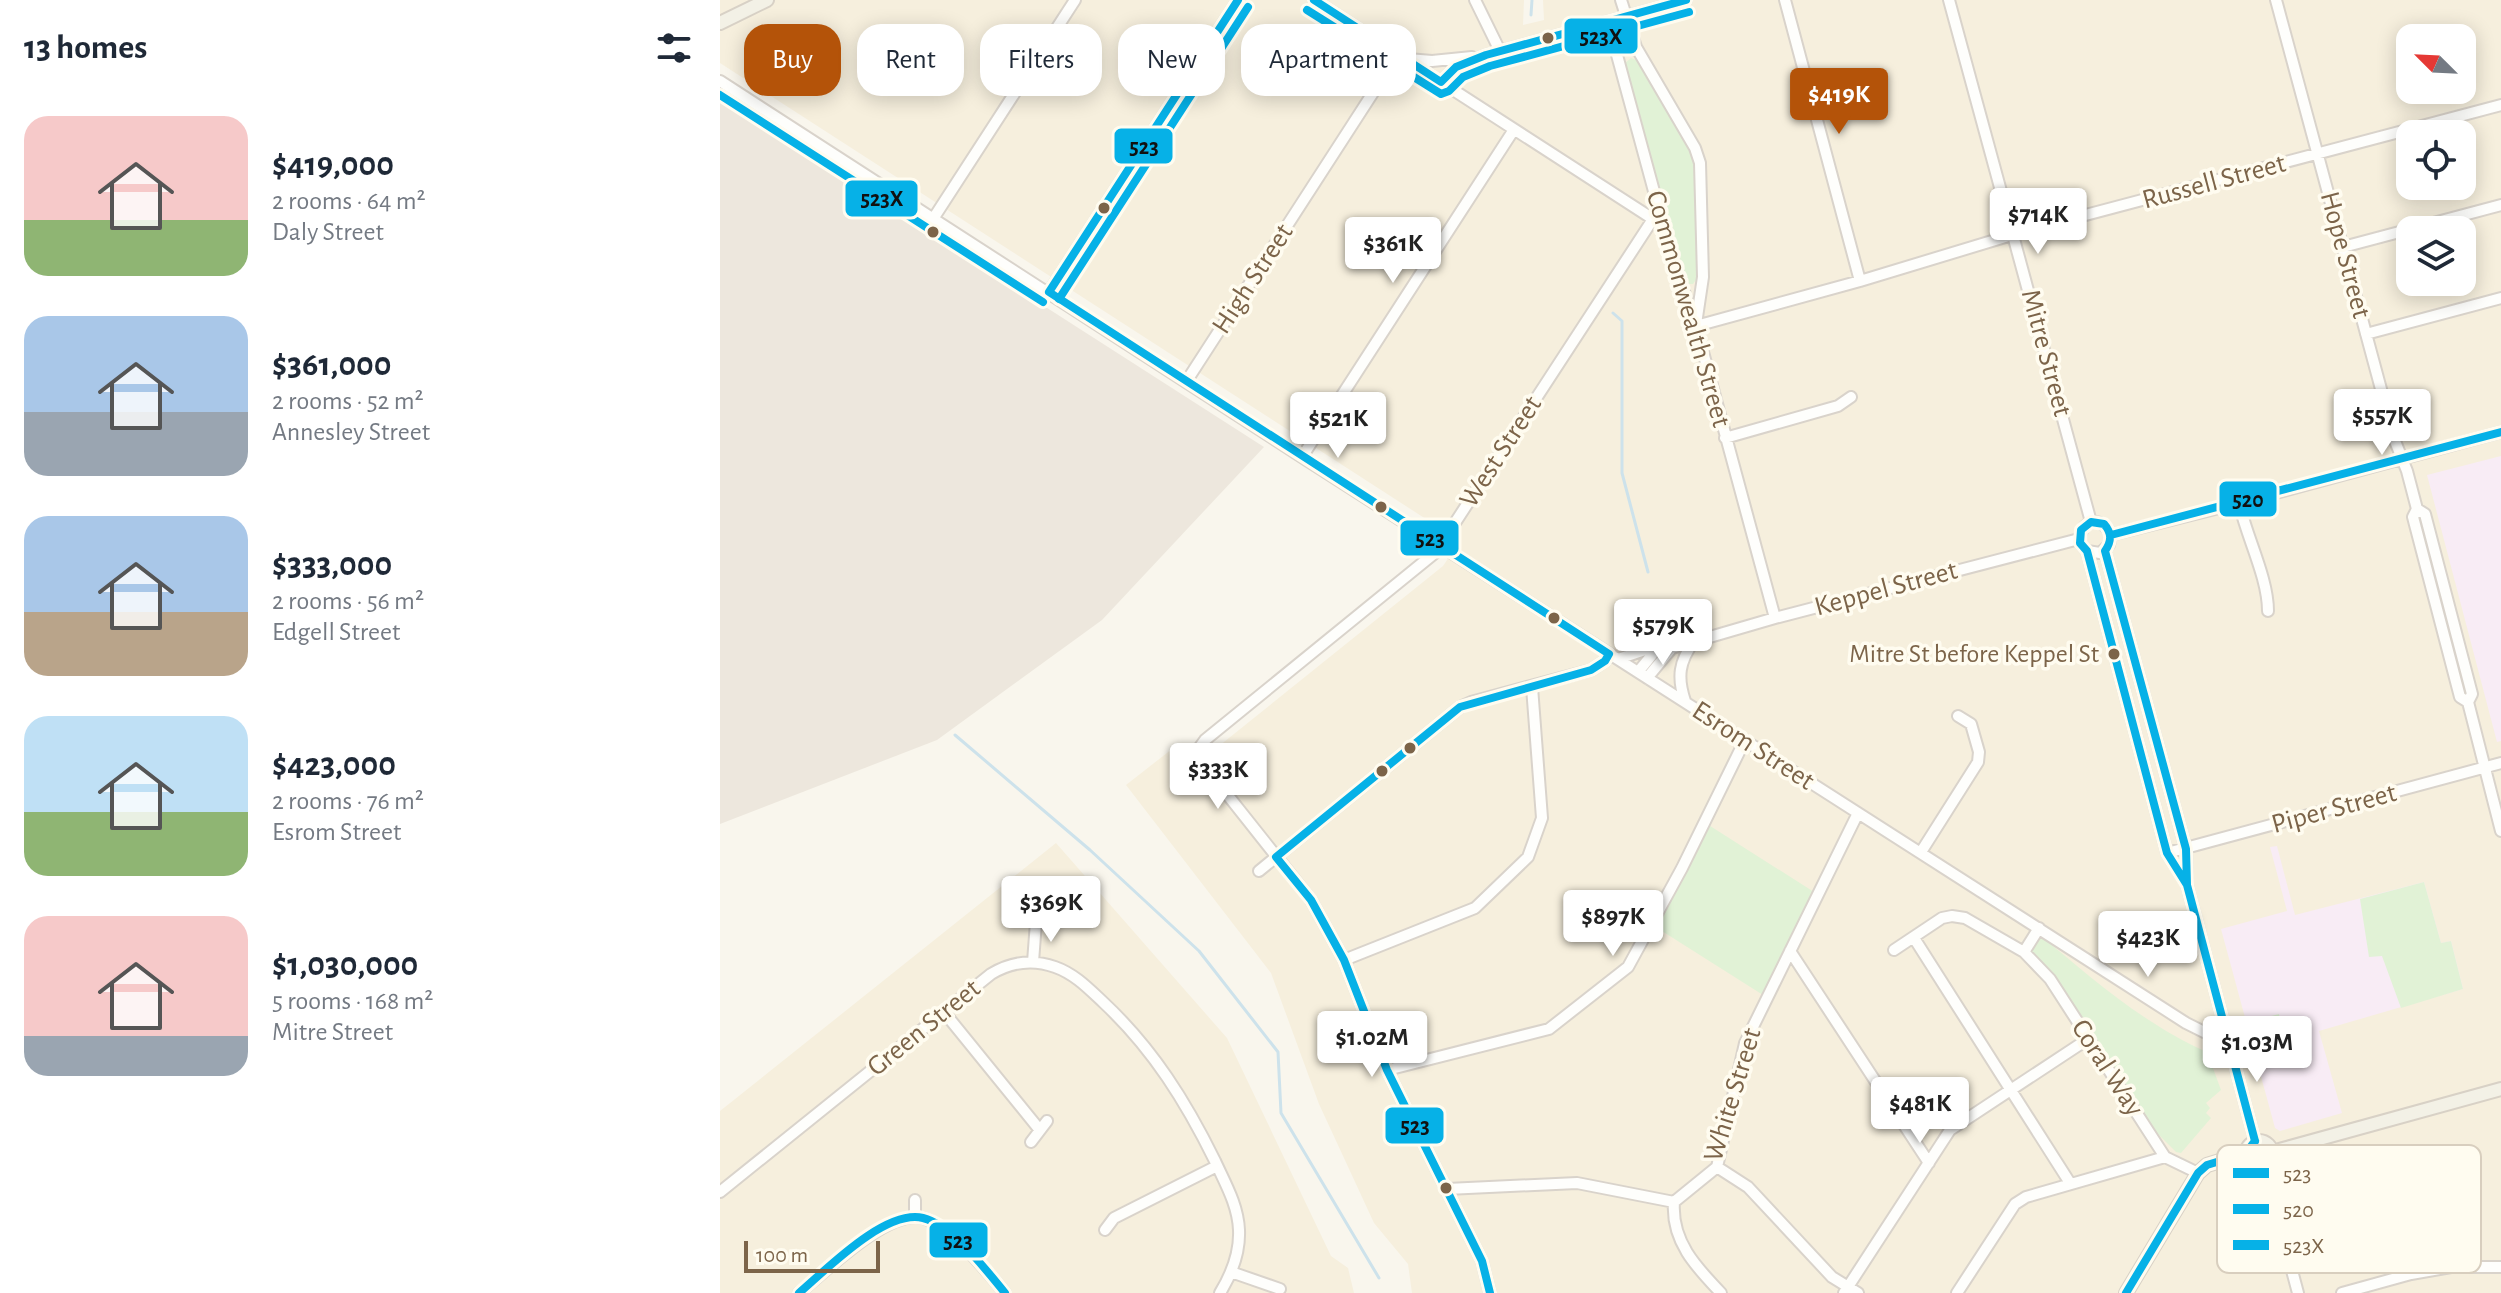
<!DOCTYPE html>
<meta charset="utf-8">
<style>
:root{--surface:#fff;--page:#f2f2f3;--text:#1f2937;--muted:#747a83;--accent:#b45309}
body{margin:0;font-family:"Alegreya Sans",sans-serif;background:var(--page);color:var(--text);height:100vh;display:flex;flex-direction:column;font-size:30px;white-space:nowrap}
*{box-sizing:border-box;margin:0}
p{font-size:26px;color:var(--muted)}
.icon{flex:none;width:44px;height:44px;fill:none;stroke:currentColor;stroke-width:2;stroke-linecap:round;stroke-linejoin:round}
.map{position:relative;flex:1;overflow:hidden}
.sheet{display:flex;flex-direction:column;background:var(--surface);width:720px}
.sheet>*{flex:none}
.hud{position:absolute;left:24px;top:24px;width:760px;height:72px;display:flex;gap:16px}
.needle{width:52px;rotate:294deg}
.buttons{position:absolute;left:1676px;top:24px;display:grid;gap:16px}
.buttons a{display:grid;place-items:center;width:80px;height:80px;border-radius:16px;background:var(--surface);box-shadow:0 4px 20px #0003;font-size:40px}
.scale{position:absolute;left:24px;bottom:20px;width:136px;box-sizing:border-box;padding-left:8px;border:4px solid #7c6449;border-top:0;font-size:22px;line-height:28px;white-space:nowrap;color:#7c6449;-webkit-text-stroke:6px #fffcf0;paint-order:stroke}
.price{position:absolute;translate:-50% -68px;padding:0 18px;border-radius:8px;background:#fff;color:#222;font-size:26px;line-height:52px;filter:drop-shadow(0 2px 4px #0008)}
.price::after{content:'';position:absolute;left:50%;top:48px;width:24px;height:18px;margin-left:-12px;background:inherit;clip-path:polygon(0 0,100% 0,50% 100%)}
.price.selected{background:var(--accent);color:#fff}
ul{padding:0;list-style:none}
li{display:flex;align-items:center;gap:24px;height:200px;padding:0 24px}
li span{display:grid;place-items:center;flex:none;width:224px;height:160px;border-radius:24px;color:#555}
li>.icon{margin-inline-start:auto}
span .icon{width:96px;height:96px;fill:#fffc;stroke-width:1}
li b{font-size:34px}
h2{display:flex;justify-content:space-between;align-items:center;height:96px;padding:0 24px;font-size:34px}
.tag{padding:0 28px;border-radius:24px;background:var(--surface);box-shadow:0 4px 20px #0003;font-size:28px;line-height:72px}
.tag.selected{background:var(--accent);color:#fff}
main{display:flex;flex:1;min-height:0}
.map>svg:first-child{display:block}
</style>
<main>
<section class="sheet">
<h2>13 homes<svg class="icon" aria-label="filters" viewBox="0 0 24 24"><path d="M4 7h16M4 17h16"/><circle cx="9" cy="7" r="2"/><circle cx="15" cy="17" r="2"/></svg></h2>
<ul>
<li><span style="background:linear-gradient(#f6c9c9 65%,#8fb573 0)"><svg class="icon" aria-label="home" viewBox="0 0 24 24"><path d="M3 11l9-7 9 7M6 9v11h12V9"/></svg></span><div><b>$419,000</b><p>2 rooms · 64 m²</p><p>Daly Street</p></div></li>
<li><span style="background:linear-gradient(#a9c7e8 60%,#9aa5b1 0)"><svg class="icon" aria-label="home" viewBox="0 0 24 24"><path d="M3 11l9-7 9 7M6 9v11h12V9"/></svg></span><div><b>$361,000</b><p>2 rooms · 52 m²</p><p>Annesley Street</p></div></li>
<li><span style="background:linear-gradient(#a9c7e8 60%,#b9a48a 0)"><svg class="icon" aria-label="home" viewBox="0 0 24 24"><path d="M3 11l9-7 9 7M6 9v11h12V9"/></svg></span><div><b>$333,000</b><p>2 rooms · 56 m²</p><p>Edgell Street</p></div></li>
<li><span style="background:linear-gradient(#bfe0f5 60%,#8fb573 0)"><svg class="icon" aria-label="home" viewBox="0 0 24 24"><path d="M3 11l9-7 9 7M6 9v11h12V9"/></svg></span><div><b>$423,000</b><p>2 rooms · 76 m²</p><p>Esrom Street</p></div></li>
<li><span style="background:linear-gradient(#f6c9c9 75%,#9aa5b1 0)"><svg class="icon" aria-label="home" viewBox="0 0 24 24"><path d="M3 11l9-7 9 7M6 9v11h12V9"/></svg></span><div><b>$1,030,000</b><p>5 rooms · 168 m²</p><p>Mitre Street</p></div></li>
</ul>
</section>
<div class="map">
<svg width="1781" height="1293" viewBox="0 0 1781 1293">
<rect width="100%" height="100%" fill="#f9f6ed"/>
<path fill="#f6efdd" fill-rule="evenodd" d="M0,0H804L803,25L824,20L823,0H1781V1293H692L688,1264L654,1223L599,1104L551,973L406,785L452,749L494,750L723,566L740,541L0,63ZM1690,38H1742V90H1690ZM1690,134H1742V186H1690ZM1690,230H1742V282H1690Z
M336,843L507,1038L611,1256L628,1268L634,1293H0V1111Z"/>
<path fill="#ede7dd" d="M0,98L544,447L382,620L217,740L0,824Z"/>
<path fill="#f8ecf5" d="M1781,456V741L1777,742L1707,475Z
M1557,846L1575,915L1704,882L1721,943L1731,941L1743,989L1599,1031L1622,1113L1560,1131L1555,1128L1501,929L1567,911L1550,847Z"/>
<path fill="#e1f2d6" d="M911,58L919,61L970,147L975,162L978,277L973,284H967L962,277L904,64Z
M987,824L1094,892L1043,995L934,926Z
M1704,882L1721,943L1731,941L1743,989L1681,1008L1662,956L1649,957L1640,899Z
M1320,935C1371,978 1425,1025 1487,1052L1501,1090L1486,1103L1490,1108L1486,1113L1491,1118L1461,1153L1456,1152L1432,1128L1321,964L1308,955Z
M1559,1014L1563,1033L1530,1042L1525,1023Z"/>
<g fill="none" stroke-linecap="round" stroke-linejoin="round">
<path stroke="#cde2eb" stroke-width="3" d="M811,15L812,0
M893,313L902,321V473L928,572
M235,735L370,850L479,951L558,1052L561,1113L659,1278"/>
<g stroke="#d9d3cb" stroke-width="14">
<path id="minor" d="M594,0L933,219
M755,0L780,51
M901,0L916,47L975,148L980,163L983,277L976,324
M1065,0L1140,281
M1229,0L1371,522
M1556,0L1675,441L1687,471L1697,509L1693,517L1740,697L1748,702L1781,831
M904,16L895,34L897,55L951,254L976,326L1055,618
M688,59L712,61L752,57
M0,81L582,457L1466,1023L1484,1032L1506,1036
M721,82L736,67L766,55L966,0
M213,219L355,0
M1623,247L1781,205
M329,292L518,0
M976,326L1140,281L1305,231L1781,105
M1646,334L1781,298
M466,382L678,54
M1005,438L1118,406L1131,397
M582,457L793,131
M1519,503C1527,538 1548,578 1548,611
M1697,509L1705,514L1752,694L1748,702
M1391,535L1519,503L1781,432
M1367,551L1380,553L1389,545L1391,535C1382,514 1358,520 1360,543L1367,551L1447,853L1466,883
M1385,551L1466,849L1467,885L1535,1141
M898,659L925,650H936
M918,672L936,650L946,646L952,648L1055,618L1359,539
M927,678L952,648
M965,701C957,677 959,662 974,641
M1201,852L1258,762L1259,752L1251,724L1238,716
M1447,853L1781,763
M539,871L740,707L751,702L871,670L885,661L889,654
M1194,938L1350,1183
M1174,950L1222,918L1232,916L1245,918L1304,952L1330,979L1445,1157L1478,1173
M1070,951L1209,1163
M1304,952L1319,928
M624,960L755,908L808,857L822,818L812,687
M313,962L316,922
M224,1012L319,1129
M667,1070L829,1029L908,967L962,868L1025,740
M311,1142L327,1121
M1544,1166L1578,1293
M997,1167L1028,1187L1112,1277L1138,1293
M727,1189L857,1183L954,1202L997,1167L1025,1043L1138,813
M0,1192L271,974C291,962 313,959 335,967C355,974 369,989 384,1003C433,1049 466,1102 495,1161C505,1183 518,1205 519,1230C520,1252 511,1275 500,1293
M954,1202C951,1241 976,1267 1001,1293
M195,1217V1200
M385,1230L394,1218L497,1166
M511,1272L560,1289
M79,1293C106,1271 168,1209 203,1218C229,1225 268,1272 285,1293
M770,1293L762,1261L667,1070L624,960L591,900L479,759L477,751L485,740L716,552L933,219L941,216
M1124,1293L1230,1130L1368,1039
M1237,1293L1295,1204L1306,1197L1445,1157
M1622,1293L1691,1274L1731,1267H1781"/>
</g>
<g stroke="#d8d1c6" stroke-width="16">
<path id="major" d="M0,23L47,0
M1526 1154a13 13 0 1 1 26 0a13 13 0 1 1-26 0Z
M1552,1152L1781,1089
M1406,1293L1478,1173L1487,1165L1526,1153"/>
</g>
<use href="#minor" stroke="#fefefc" stroke-width="10"/>
<use href="#major" stroke="#f3f1e6" stroke-width="12"/>
<g stroke="#fffcf0" stroke-width="14">
<path id="bus-1" d="M594,0L721,82L736,67L766,55L966,0
M329,292L889,654
M329,292L518,0
M556,857L591,900L624,960L667,1070L762,1261L770,1293
M556,857L740,707L871,670L885,661L889,654
M79,1293C106,1270 165,1209 203,1218C232,1225 267,1271 285,1293"/>
</g>
<g stroke="#fffcf0" stroke-width="14">
<path id="bus-2" d="M1371,522L1384,524C1392,533 1392,541 1385,551L1466,849L1467,885L1447,853L1367,551L1360,543L1361,530Z
M1391,535L1781,432
M1467,885L1535,1141
M1406,1293L1478,1173L1487,1165L1526,1153L1535,1141"/>
</g>
<g stroke="#fffcf0" stroke-width="14">
<path id="bus-3" d="M587,10L721,94L729,91L743,77L770,66L969,12
M0,95L323,302
M339,299L528,7"/>
</g>
<use href="#bus-1" stroke="#06b1e7" stroke-width="8"/>
<use href="#bus-2" stroke="#06b1e7" stroke-width="8"/>
<use href="#bus-3" stroke="#06b1e7" stroke-width="8"/>
</g>
<g fill="#7c6449" stroke="#fffcf0" stroke-width="3">
<circle cx="828" cy="38" r="7"/>
<circle cx="384" cy="208" r="7"/>
<circle cx="213" cy="232" r="7"/>
<circle cx="661" cy="507" r="7"/>
<circle cx="834" cy="618" r="7"/>
<circle cx="1394" cy="654" r="7"/>
<circle cx="690" cy="748" r="7"/>
<circle cx="662" cy="771" r="7"/>
<circle cx="726" cy="1188" r="7"/>
</g>
<g text-anchor="middle" dominant-baseline="central" stroke-width="7" stroke-linejoin="round" paint-order="stroke">
<g font-size="26" fill="#7c6449" stroke="#fffcf0" text-anchor="end">
<text x="1379" y="654">Mitre St before Keppel St</text>
</g>
<g font-size="28" fill="#7c6449" stroke="#fffcf0">
<text transform="translate(1494 182) rotate(-15)">Russell Street</text>
<text transform="translate(1625 255) rotate(75)">Hope Street</text>
<text transform="translate(533 279) rotate(-57)">High Street</text>
<text transform="translate(968 309) rotate(74)">Commonwealth Street</text>
<text transform="translate(1326 353) rotate(75)">Mitre Street</text>
<text transform="translate(781 452) rotate(-57)">West Street</text>
<text transform="translate(1166 589) rotate(-15)">Keppel Street</text>
<text transform="translate(1033 746) rotate(33)">Esrom Street</text>
<text transform="translate(1614 809) rotate(-15)">Piper Street</text>
<text transform="translate(204 1028) rotate(-39)">Green Street</text>
<text transform="translate(1387 1068) rotate(57)">Coral Way</text>
<text transform="translate(1013 1095) rotate(-73)">White Street</text>
</g>
</g>
<rect x="1497" y="1145" width="264" height="128" rx="12" fill="#fffcf0" stroke="#d8cebe" stroke-width="2"/>
<rect x="1513" y="1168" width="36" height="10" fill="#06b1e7"/>
<rect x="1513" y="1204" width="36" height="10" fill="#06b1e7"/>
<rect x="1513" y="1240" width="36" height="10" fill="#06b1e7"/>
<g font-size="22" fill="#7c6449">
<text x="1563" y="1181">523</text>
<text x="1563" y="1217">520</text>
<text x="1563" y="1253">523X</text>
</g>
<g stroke="#fffcf0" stroke-width="3">
<rect x="843" y="17" width="76" height="38" rx="8" fill="#06b1e7"/>
<rect x="393" y="127" width="61" height="38" rx="8" fill="#06b1e7"/>
<rect x="124" y="179" width="75" height="39" rx="8" fill="#06b1e7"/>
<rect x="1498" y="480" width="60" height="38" rx="8" fill="#06b1e7"/>
<rect x="679" y="519" width="61" height="38" rx="8" fill="#06b1e7"/>
<rect x="664" y="1106" width="61" height="39" rx="8" fill="#06b1e7"/>
<rect x="208" y="1221" width="61" height="38" rx="8" fill="#06b1e7"/>
</g>
<g font-size="22" text-anchor="middle" font-weight="bold" fill="#111">
<text x="881" y="44">523X</text>
<text x="424" y="154">523</text>
<text x="162" y="206">523X</text>
<text x="1528" y="507">520</text>
<text x="710" y="546">523</text>
<text x="695" y="1133">523</text>
<text x="238" y="1248">523</text>
</g>
</svg>
<div class="buttons">
<a><svg class="needle" viewBox="-14 -14 28 28"><path d="M0-13l5 13h-10z" fill="#e53935"/><path d="M0 13l5-13h-10z" fill="#747a83"/></svg></a>
<a><svg class="icon" aria-label="locate" viewBox="0 0 24 24"><circle cx="12" cy="12" r="6"/><path d="M12 2v4M12 18v4M2 12h4M18 12h4"/></svg></a>
<a><svg class="icon" aria-label="layers" viewBox="0 0 24 24"><path d="M12 4l9 5-9 5-9-5zM3 14l9 5 9-5"/></svg></a>
</div>
<div class="scale">100 m</div>
<b class="price selected" style="left:1119px;top:136px">$419K</b>
<b class="price" style="left:1318px;top:256px">$714K</b>
<b class="price" style="left:673px;top:285px">$361K</b>
<b class="price" style="left:1662px;top:457px">$557K</b>
<b class="price" style="left:618px;top:460px">$521K</b>
<b class="price" style="left:943px;top:667px">$579K</b>
<b class="price" style="left:498px;top:811px">$333K</b>
<b class="price" style="left:331px;top:944px">$369K</b>
<b class="price" style="left:893px;top:958px">$897K</b>
<b class="price" style="left:1428px;top:979px">$423K</b>
<b class="price" style="left:652px;top:1079px">$1.02M</b>
<b class="price" style="left:1537px;top:1084px">$1.03M</b>
<b class="price" style="left:1200px;top:1145px">$481K</b>
<div class="hud">
<a class="tag selected">Buy</a>
<a class="tag">Rent</a>
<a class="tag">Filters</a>
<a class="tag">New</a>
<a class="tag">Apartment</a>
</div>
</div>
</main>
